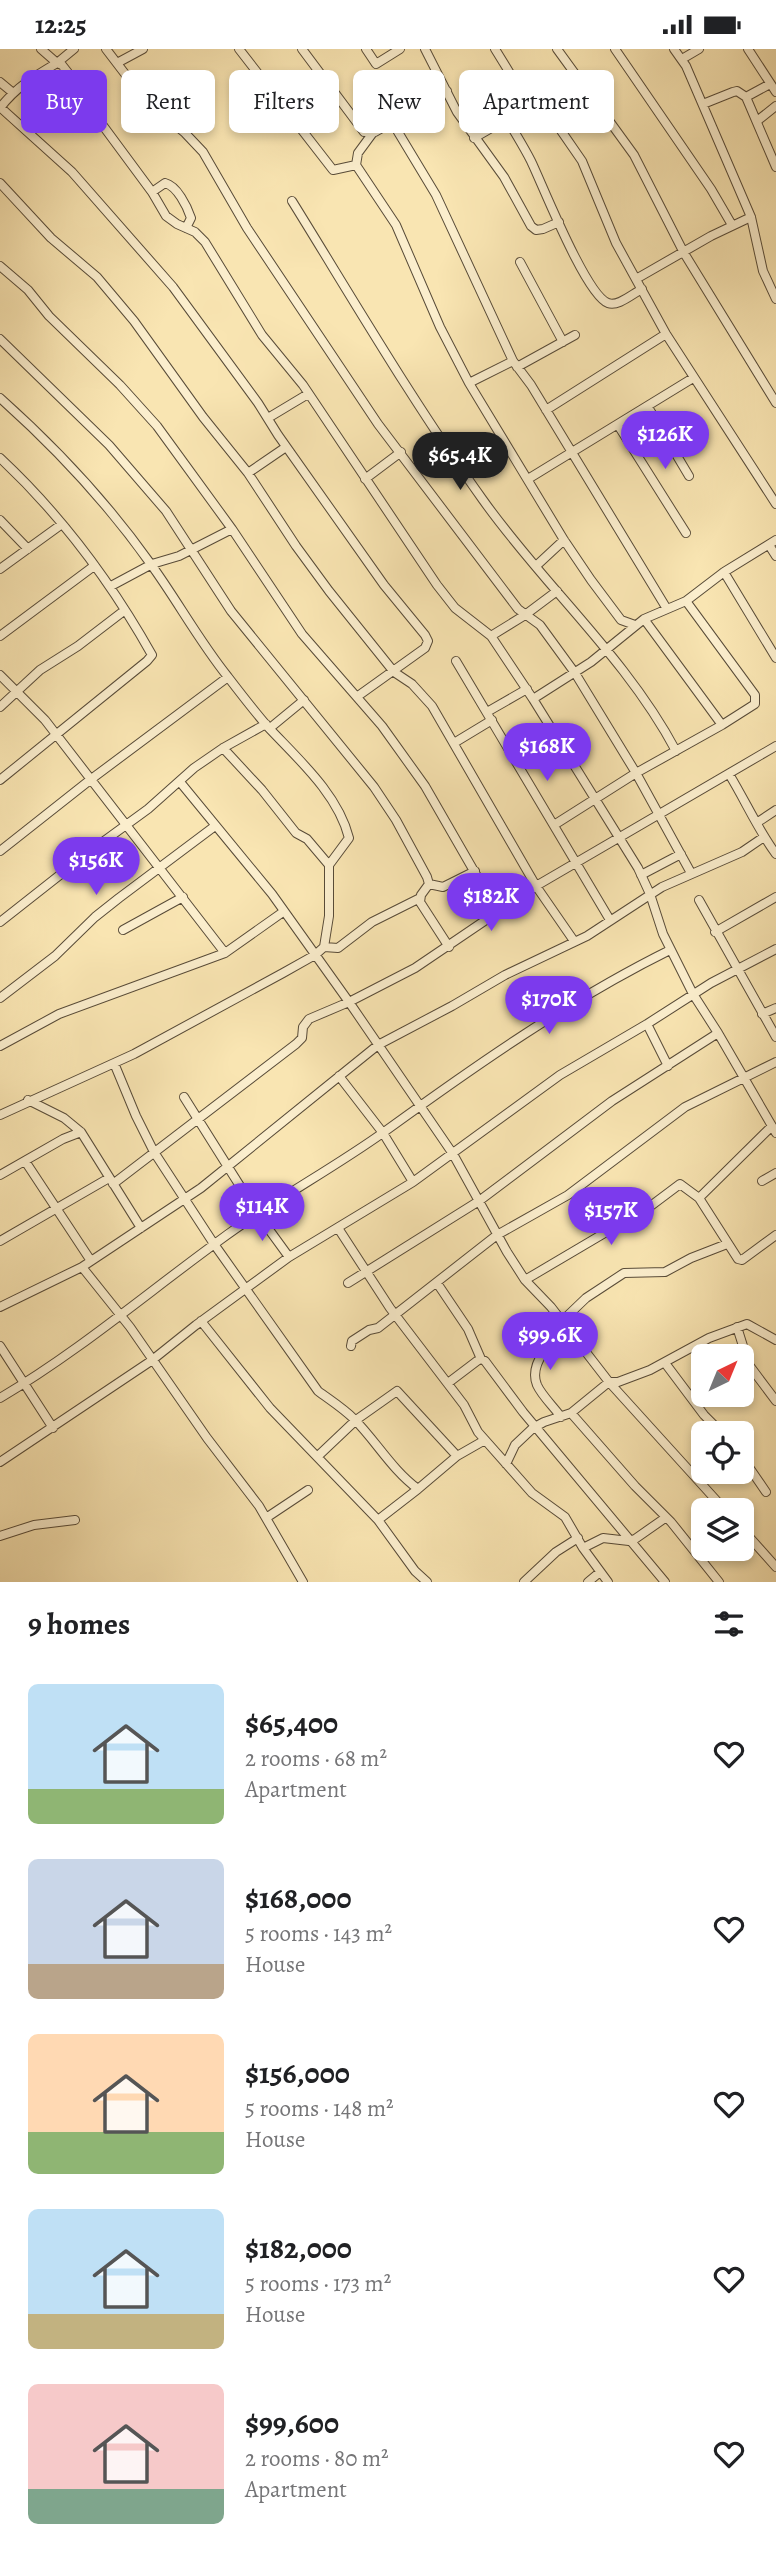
<!DOCTYPE html>
<meta charset="utf-8">
<style>
:root{--surface:#fff;--page:#f6f6f6;--text:#202124;--muted:#757577;--accent:#7c3aed}
body{margin:0;font-family:Alegreya,serif;background:var(--page);color:var(--text);height:100vh;display:flex;flex-direction:column;font-size:26px;white-space:nowrap}
*{box-sizing:border-box;margin:0}
p{font-size:23px;color:var(--muted)}
.icon{flex:none;width:38px;height:38px;fill:none;stroke:currentColor;stroke-width:2;stroke-linecap:round;stroke-linejoin:round}
.map{position:relative;height:1533px;overflow:hidden}
.details{display:flex;flex-direction:column;background:var(--surface);flex:1}
.details>*{flex:none}
.hud{position:absolute;left:21px;top:21px;width:735px;height:63px;display:flex;gap:14px}
.needle{width:46px;rotate:43deg}
.buttons{position:absolute;left:691px;top:1295px;display:grid;gap:14px}
.buttons a{display:grid;place-items:center;width:63px;height:63px;border-radius:10px;background:var(--surface);box-shadow:0 4px 10px #0003;font-size:35px}
.price{position:absolute;translate:-50% -60px;padding:0 16px;border-radius:24px;background:var(--accent);color:#fff;font-size:23px;line-height:46px;filter:drop-shadow(0 2px 4px #0008)}
.price::after{content:'';position:absolute;left:50%;top:42px;width:21px;height:16px;margin-left:-10px;background:inherit;clip-path:polygon(0 0,100% 0,50% 100%)}
.price.current{background:#222;color:#fff}
ul{padding:0;list-style:none}
li{display:flex;align-items:center;gap:21px;height:175px;padding:0 28px}
li span{display:grid;place-items:center;flex:none;width:196px;height:140px;border-radius:10px;color:#555}
li>.icon{margin-inline-start:auto}
span .icon{width:84px;height:84px;fill:#fffc;stroke-width:1}
li b{font-size:30px}
h2{display:flex;justify-content:space-between;align-items:center;height:84px;padding:0 28px;font-size:30px}
.tag{padding:0 24px;border-radius:10px;background:var(--surface);box-shadow:0 4px 10px #0003;font-size:24px;line-height:63px}
.tag.current{background:var(--accent);color:#fff}
.status{display:flex;justify-content:space-between;align-items:center;height:49px;padding:0 35px;background:var(--surface);direction:ltr}
.status svg{height:19px;fill:currentColor}
.map>svg:first-child{display:block}
</style>
<div class="status"><b>12:25</b><svg viewBox="0 0 49 12"><path d="M0 12V9h3v3zM5 12V6h3v6zM10 12V3h3v9zM15 12V0h3v12zM26 1h20v11H26zM47 4h2v5h-2z"/></svg></div>
<div class="map">
<svg width="776" height="1533" viewBox="0 0 776 1533">
<rect width="100%" height="100%" fill="#f9e5b2"/>
<filter id="stains"><feTurbulence type="fractalNoise" baseFrequency=".00286" numOctaves="4"/><feColorMatrix values="0 0 0 0 .2 0 0 0 0 .09 0 0 0 0 .02 0 0 0 .5 -.17"/></filter>
<radialGradient id="worn" r=".72"><stop offset=".6" stop-color="#630" stop-opacity="0"/><stop offset="1" stop-color="#630" stop-opacity=".3"/></radialGradient>
<g fill="none" stroke-linecap="round" stroke-linejoin="round">
<g stroke="#584b38" stroke-width="10">
<path id="minor" d="M41,0L57,14L74,0
M106,0L145,51L185,84L203,103L247,179L378,375L518,560L540,576L575,624L636,724L691,824
M239,0L333,121L356,116
M302,0L364,83H375L447,42
M366,0L376,15L400,0
M425,0L457,63L504,128L531,177L536,181L543,180L559,173
M495,0L511,26L528,34L533,41L582,112L616,194L666,285L776,455
M557,0L634,106L684,204L776,354
M615,0L711,140L732,176
M674,0L686,17L751,168L763,222L776,250
M748,0L776,43
M682,10L699,0
M117,14L143,0
M0,33L12,43
M746,48L770,35
M703,55L733,43L737,42L746,48L776,118
M0,59C16,38 35,27 57,14L62,16L84,44L101,74L152,143L166,167L177,175L195,183L205,193L262,286L303,336L437,536L455,559L491,587L533,650L638,819L650,845L663,885L693,945L718,984L776,1084
M1,59L72,123L173,238L258,354L278,386L384,536L425,586L428,592L425,599L358,647
M757,72L776,57
M392,73L436,146L513,312L531,336L667,560
M372,85L358,104L356,116L396,176L440,278L469,334L564,491L591,531L621,571L635,576
M474,89L507,70C515,84 524,98 531,112C543,137 586,246 608,254C618,258 632,245 642,240
M0,134L51,189L97,228L134,272L203,368L248,424L296,497L329,542L394,623L412,635L432,657L536,837L574,892
M152,143L165,134C177,137 187,157 191,169L186,179
M292,152C354,252 414,355 483,451C544,537 626,608 676,702
M520,213L563,293
M0,217L28,241L49,267L120,336L157,377L232,480L302,585L382,677L425,737L497,862
M636,230L711,187L751,168
M0,290L109,396L166,462L231,562L374,738L396,771L427,828L429,835L421,846L420,853L449,898
M517,318L575,286
M469,334L513,312
M0,349C56,399 106,452 150,514C177,551 199,592 228,628C241,645 254,662 268,678C298,710 338,745 349,789L329,816V867L324,898
M648,358L689,427
M546,361L666,285
M268,369L308,345
M618,376L686,484
M0,409C61,466 111,533 152,606L147,612L0,731
M248,424L286,398
M365,430L401,403
M528,430L693,329
M0,471L28,500
M769,496L776,507
M536,517L564,491
M0,520L62,475
M724,523L776,609
M111,537L152,515L179,507L232,480
M644,570L722,676
M0,587L94,517
M491,587L525,566L557,542
M456,612L610,871
M0,626L45,671L225,904
M533,650L591,613L644,570L686,552L724,523L776,491
M0,658L40,621L78,597L125,561
M487,663L527,640
M270,679L304,651
M454,694L492,671
M223,699L262,741L296,784L307,790L329,816
M729,725C745,751 758,781 776,805
M180,733L272,845L349,953L453,1105L507,1203L525,1231L551,1258L609,1333L725,1461
M758,773L776,761
M554,776L636,724L722,676L755,655V646L686,552
M0,802L90,731L228,628
M641,826L681,805
M429,835L443,838L475,822
M699,851L776,988
M0,873L89,803L148,760L194,719L223,699L266,675
M123,881L183,848
M715,883L776,848
M0,949L55,907L95,868L119,849L215,777
M762,965L776,959
M647,975L668,1017
M0,997L59,965L225,904L283,863
M114,1014L136,1067L154,1103L214,1195L318,1342C330,1351 343,1359 354,1370C376,1392 392,1421 418,1440L457,1407L485,1391
M339,1027L383,1084L413,1133
M184,1048L257,1164L289,1208
M28,1051L64,1069L81,1083L141,1179
M0,1066L134,1005L283,924L315,906L324,898L338,899L372,873L420,849
M25,1112L91,1212
M0,1126L63,1090L81,1083
M762,1132L776,1124
M113,1135L296,995L302,989L303,978L309,970L349,953L415,919L536,837L776,697
M699,1149L772,1077
M338,1179L390,1259L464,1356L478,1383L532,1444L565,1468L583,1499L608,1533
M0,1192L109,1129
M82,1218L130,1278L207,1389L259,1457L303,1533
M525,1231L652,1156L680,1135L699,1149L738,1210L742,1211L776,1186
M348,1234L479,1152L612,1052L718,984
M437,1234L468,1280L481,1310
M0,1258L82,1218L201,1139L378,996L452,957L505,926L587,887L662,838L742,803L764,788
M201,1272L270,1359L378,1471L415,1522L427,1533
M562,1272L586,1249L624,1224L665,1223L691,1209L727,1195
M737,1278L749,1316L776,1352
M0,1297L53,1379
M351,1297L352,1292L369,1281L378,1279L497,1186L568,1146L685,1058L776,1013
M665,1314L704,1366L722,1384
M448,1334L477,1312L481,1310L485,1312L523,1363L665,1533
M0,1349C78,1303 147,1244 220,1191C272,1152 331,1121 384,1083C475,1017 569,951 670,901
M571,1364L635,1437L671,1473L719,1533
M561,1368C554,1358 542,1347 537,1336C528,1314 552,1291 567,1278
M318,1407L356,1371L397,1342L457,1407
M742,1408L766,1443
M0,1413L151,1312L196,1276L289,1208L413,1133L560,1026L647,975L711,934L776,900
M506,1415L515,1396L533,1379L544,1373L571,1364L609,1333H618L650,1321L709,1289L747,1275L776,1291
M266,1469L308,1441
M378,1471L418,1440
M742,1480L776,1518
M0,1487L34,1476L75,1471
M583,1499L603,1489L629,1492L635,1490L665,1469
M524,1533L556,1503L578,1489
M588,1533L600,1523"/>
</g>
<use href="#minor" stroke="#fbeecd" stroke-width="8"/>
</g>
<rect width="100%" height="100%" filter="url(#stains)"/>
<rect width="100%" height="100%" fill="url(#worn)"/>
</svg>
<div class="buttons">
<a><svg class="needle" viewBox="-14 -14 28 28"><path d="M0-13l5 13h-10z" fill="#e53935"/><path d="M0 13l5-13h-10z" fill="#757577"/></svg></a>
<a><svg class="icon" aria-label="locate" viewBox="0 0 24 24"><circle cx="12" cy="12" r="6"/><path d="M12 2v4M12 18v4M2 12h4M18 12h4"/></svg></a>
<a><svg class="icon" aria-label="layers" viewBox="0 0 24 24"><path d="M12 4l9 5-9 5-9-5zM3 14l9 5 9-5"/></svg></a>
</div>
<b class="price" style="left:665px;top:422px">$126K</b>
<b class="price current" style="left:460px;top:443px">$65.4K</b>
<b class="price" style="left:547px;top:734px">$168K</b>
<b class="price" style="left:96px;top:848px">$156K</b>
<b class="price" style="left:491px;top:884px">$182K</b>
<b class="price" style="left:549px;top:987px">$170K</b>
<b class="price" style="left:262px;top:1194px">$114K</b>
<b class="price" style="left:611px;top:1198px">$157K</b>
<b class="price" style="left:550px;top:1323px">$99.6K</b>
<div class="hud">
<a class="tag current">Buy</a>
<a class="tag">Rent</a>
<a class="tag">Filters</a>
<a class="tag">New</a>
<a class="tag">Apartment</a>
</div>
</div>
<section class="details">
<h2>9 homes<svg class="icon" aria-label="filters" viewBox="0 0 24 24"><path d="M4 7h16M4 17h16"/><circle cx="9" cy="7" r="2"/><circle cx="15" cy="17" r="2"/></svg></h2>
<ul>
<li><span style="background:linear-gradient(#bfe0f5 75%,#8fb573 0)"><svg class="icon" aria-label="home" viewBox="0 0 24 24"><path d="M3 11l9-7 9 7M6 9v11h12V9"/></svg></span><div><b>$65,400</b><p>2 rooms · 68 m²</p><p>Apartment</p></div><svg class="icon" aria-label="heart" viewBox="0 0 24 24"><path d="M12 20l-8-8c-3-5 5-10 8-4 3-6 11-1 8 4z"/></svg></li>
<li><span style="background:linear-gradient(#c9d6e8 75%,#b9a48a 0)"><svg class="icon" aria-label="home" viewBox="0 0 24 24"><path d="M3 11l9-7 9 7M6 9v11h12V9"/></svg></span><div><b>$168,000</b><p>5 rooms · 143 m²</p><p>House</p></div><svg class="icon" aria-label="heart" viewBox="0 0 24 24"><path d="M12 20l-8-8c-3-5 5-10 8-4 3-6 11-1 8 4z"/></svg></li>
<li><span style="background:linear-gradient(#ffd9b3 70%,#8fb573 0)"><svg class="icon" aria-label="home" viewBox="0 0 24 24"><path d="M3 11l9-7 9 7M6 9v11h12V9"/></svg></span><div><b>$156,000</b><p>5 rooms · 148 m²</p><p>House</p></div><svg class="icon" aria-label="heart" viewBox="0 0 24 24"><path d="M12 20l-8-8c-3-5 5-10 8-4 3-6 11-1 8 4z"/></svg></li>
<li><span style="background:linear-gradient(#bfe0f5 75%,#c2b280 0)"><svg class="icon" aria-label="home" viewBox="0 0 24 24"><path d="M3 11l9-7 9 7M6 9v11h12V9"/></svg></span><div><b>$182,000</b><p>5 rooms · 173 m²</p><p>House</p></div><svg class="icon" aria-label="heart" viewBox="0 0 24 24"><path d="M12 20l-8-8c-3-5 5-10 8-4 3-6 11-1 8 4z"/></svg></li>
<li><span style="background:linear-gradient(#f6c9c9 75%,#7fa58c 0)"><svg class="icon" aria-label="home" viewBox="0 0 24 24"><path d="M3 11l9-7 9 7M6 9v11h12V9"/></svg></span><div><b>$99,600</b><p>2 rooms · 80 m²</p><p>Apartment</p></div><svg class="icon" aria-label="heart" viewBox="0 0 24 24"><path d="M12 20l-8-8c-3-5 5-10 8-4 3-6 11-1 8 4z"/></svg></li>
</ul>
</section>
